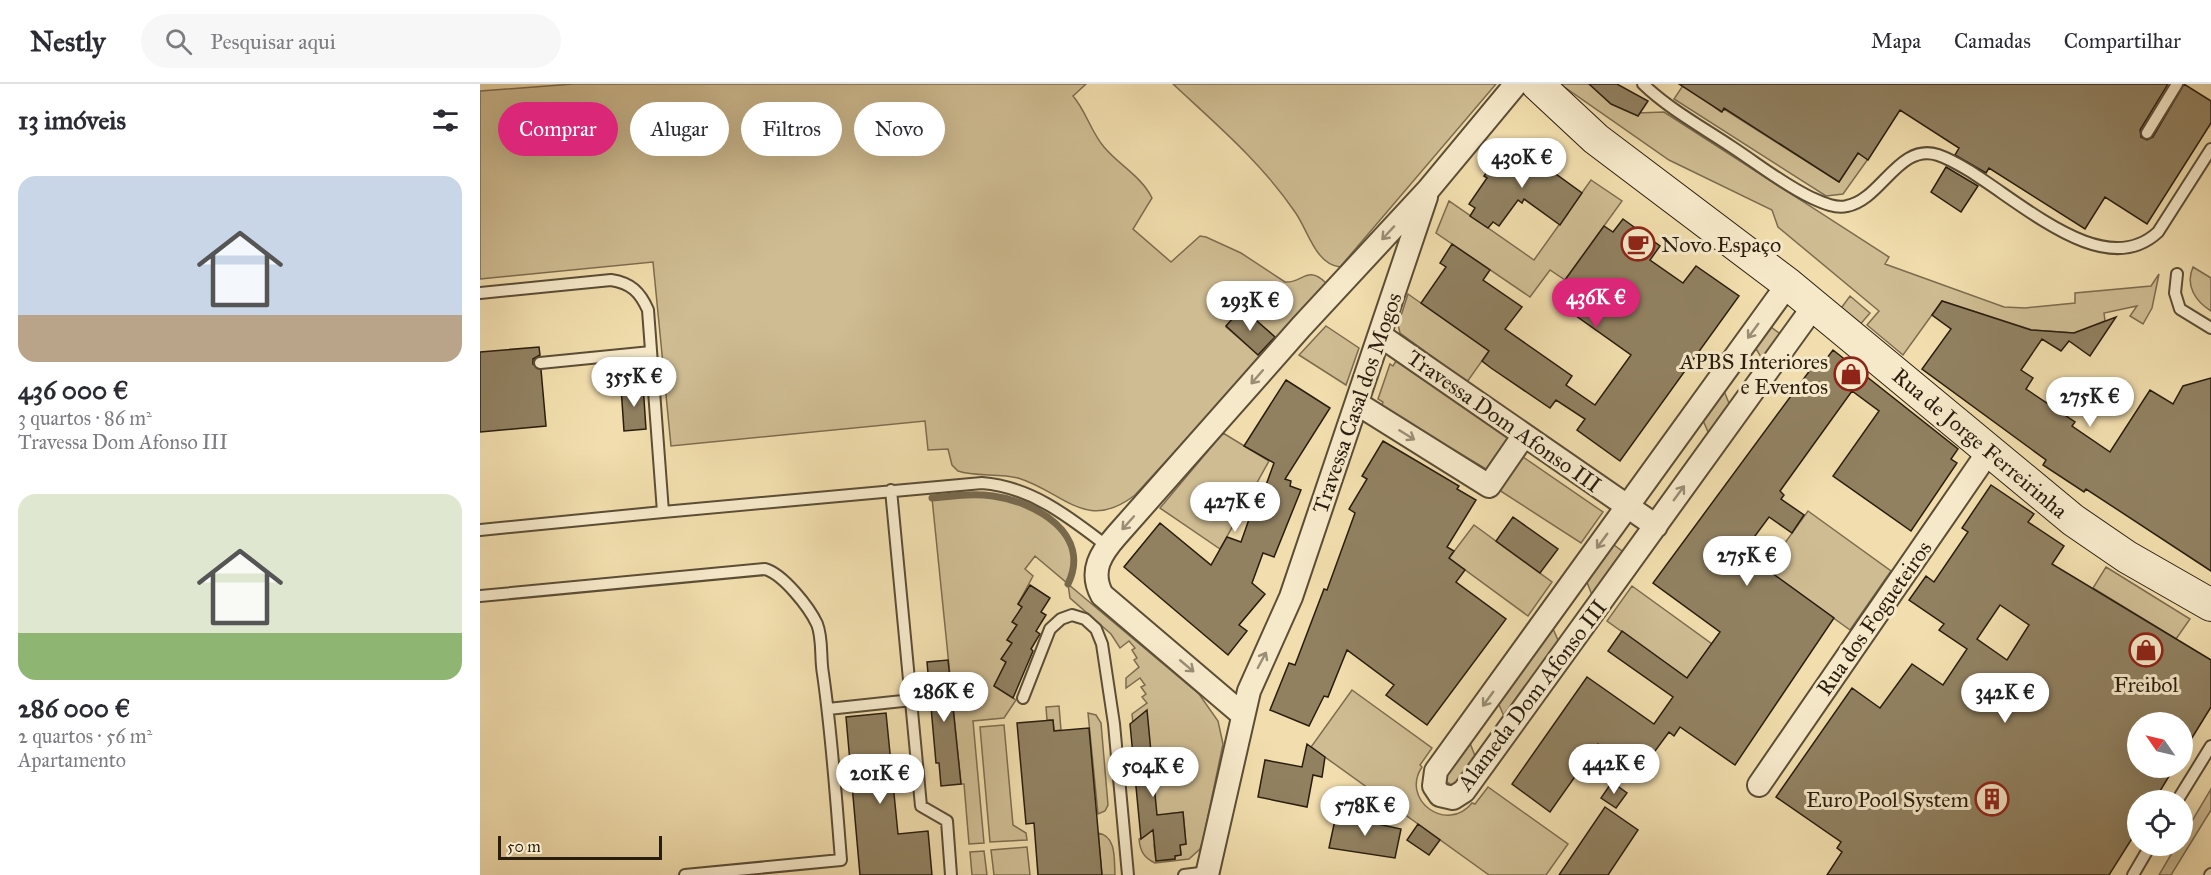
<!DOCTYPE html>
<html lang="pt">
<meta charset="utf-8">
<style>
:root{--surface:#fff;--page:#f7f7f7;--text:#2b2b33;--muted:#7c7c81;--line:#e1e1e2;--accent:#db2777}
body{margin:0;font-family:"IM FELL Great Primer",serif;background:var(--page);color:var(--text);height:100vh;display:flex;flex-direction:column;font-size:22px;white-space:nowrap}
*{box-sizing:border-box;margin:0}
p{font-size:20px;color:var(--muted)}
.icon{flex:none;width:33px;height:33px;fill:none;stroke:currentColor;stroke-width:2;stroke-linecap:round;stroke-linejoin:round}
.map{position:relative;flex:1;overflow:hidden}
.details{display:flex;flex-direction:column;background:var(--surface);width:480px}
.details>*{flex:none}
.top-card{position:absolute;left:18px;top:18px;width:570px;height:54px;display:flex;gap:12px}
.needle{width:39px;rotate:304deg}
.buttons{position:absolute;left:1647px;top:628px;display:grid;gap:12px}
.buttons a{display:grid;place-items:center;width:66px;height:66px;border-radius:50%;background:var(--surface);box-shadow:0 6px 24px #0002;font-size:30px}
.scale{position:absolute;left:18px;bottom:15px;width:164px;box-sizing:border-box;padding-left:6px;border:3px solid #291d0f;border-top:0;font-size:16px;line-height:21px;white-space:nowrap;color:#291d0f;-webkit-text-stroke:4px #f6e9ca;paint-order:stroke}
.price{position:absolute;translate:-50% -51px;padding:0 14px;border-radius:21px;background:#fff;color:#222;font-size:20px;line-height:39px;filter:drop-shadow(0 2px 3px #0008)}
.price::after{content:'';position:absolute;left:50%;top:36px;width:18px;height:14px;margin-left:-9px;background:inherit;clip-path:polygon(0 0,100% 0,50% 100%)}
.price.current{background:var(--accent);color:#fff}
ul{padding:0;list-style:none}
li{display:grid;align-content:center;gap:12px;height:318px;padding:0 18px}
li span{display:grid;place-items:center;height:186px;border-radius:18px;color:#555}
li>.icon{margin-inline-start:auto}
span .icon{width:108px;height:108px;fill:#fffc;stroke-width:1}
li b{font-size:26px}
h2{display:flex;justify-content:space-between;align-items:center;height:72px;padding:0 18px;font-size:26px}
.pill{padding:0 21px;border-radius:27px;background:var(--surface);box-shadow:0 6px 24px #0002;font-size:21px;line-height:54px}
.pill.current{background:var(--accent);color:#fff}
header{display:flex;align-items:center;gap:36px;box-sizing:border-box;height:84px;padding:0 30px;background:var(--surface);border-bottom:2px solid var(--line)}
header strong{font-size:28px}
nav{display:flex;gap:33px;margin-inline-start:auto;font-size:21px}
.search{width:420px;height:54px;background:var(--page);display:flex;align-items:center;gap:15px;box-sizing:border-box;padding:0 21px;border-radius:33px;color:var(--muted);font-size:22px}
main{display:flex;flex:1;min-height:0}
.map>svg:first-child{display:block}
</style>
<header>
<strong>Nestly</strong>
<div class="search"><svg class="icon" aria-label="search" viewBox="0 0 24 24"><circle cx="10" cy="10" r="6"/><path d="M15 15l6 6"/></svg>Pesquisar aqui</div>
<nav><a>Mapa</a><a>Camadas</a><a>Compartilhar</a></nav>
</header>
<main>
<section class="details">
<h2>13 imóveis<svg class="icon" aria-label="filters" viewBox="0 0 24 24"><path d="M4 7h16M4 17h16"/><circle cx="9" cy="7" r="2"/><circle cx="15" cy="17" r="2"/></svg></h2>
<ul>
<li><span style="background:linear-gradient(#c9d6e8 75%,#b9a48a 0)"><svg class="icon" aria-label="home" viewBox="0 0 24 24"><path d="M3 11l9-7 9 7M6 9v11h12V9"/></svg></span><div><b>436 000 €</b><p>3 quartos · 86 m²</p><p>Travessa Dom Afonso III</p></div></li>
<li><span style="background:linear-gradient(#dfe7d0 75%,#8fb573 0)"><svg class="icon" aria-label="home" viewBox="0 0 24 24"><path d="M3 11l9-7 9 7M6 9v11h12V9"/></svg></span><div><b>286 000 €</b><p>2 quartos · 56 m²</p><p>Apartamento</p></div></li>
</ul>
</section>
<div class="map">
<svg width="1731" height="791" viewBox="0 0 1731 791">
<rect width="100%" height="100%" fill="#f1ddad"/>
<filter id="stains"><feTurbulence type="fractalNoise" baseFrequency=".00333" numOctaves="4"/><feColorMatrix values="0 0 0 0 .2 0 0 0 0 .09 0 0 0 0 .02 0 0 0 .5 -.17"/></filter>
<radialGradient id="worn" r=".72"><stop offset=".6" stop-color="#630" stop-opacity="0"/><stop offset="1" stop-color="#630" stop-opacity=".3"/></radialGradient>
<path fill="#cfbc92" stroke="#7c6c50" stroke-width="1.5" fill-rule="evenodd" d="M93,0H606L593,12C606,27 611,48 624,63C639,81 662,93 672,114L653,145L691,178L720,152L726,153L761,169L805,198C822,200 827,180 846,199L797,255L762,224L746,243L781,273L655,411C606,449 584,408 538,394C518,389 495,393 478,387L472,381L468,365L448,366L445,337L191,362L173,178L0,195V7Z
M693,0H1016L860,183C835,180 828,146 815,128C781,78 737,41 693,0Z
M1080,0H1111L1157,29L1184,28L1409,173L1405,180L1524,223L1545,224L1595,219V209L1671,202L1679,190L1672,224L1663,240L1650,232L1657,222L1624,229L1625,237L1594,249L1552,246L1462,217L1423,271L1387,241L1399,227L1298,143L1292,126L1189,76Z
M1204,0L1241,28L1244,25L1359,98L1378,69L1388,75L1363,110L1346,112L1194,15Z
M1111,96L1142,117L1085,196L1070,186L1050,213L956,149L969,117L1054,176Z
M1713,183L1731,194V227C1715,217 1705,201 1713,183Z
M928,210L1009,267L987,298L920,249L918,241Z
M1370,212L1390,229L1378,243L1359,227Z
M1287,240L1303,252L1284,278L1273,260Z
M846,242L879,264L866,301L819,271Z
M916,277L1025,349L1027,355L1006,385L901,323L903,318L898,315L910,280L913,282Z
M1244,307L1251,324L1229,350L1221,332Z
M743,349L789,377L740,465L680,424Z
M1043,373L1123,428L1101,459L1019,406Z
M490,411C542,409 610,438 588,500L719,610L738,637L743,660L723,756L720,765L709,775L675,779C664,774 660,767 659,755L677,742L653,639L652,630L667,619L662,613L666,610L661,603L665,601L660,594L646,604V594L659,583L654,576L657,574L652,566L655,564L649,557L640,564L631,550L590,514L588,500L555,472L545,485L553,492L538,520L542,523L533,538L537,541L527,556L532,559L522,575L526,578L514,602L536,616L524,634L493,637L504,759L489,760L484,700H481L452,414ZM703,728L706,760L700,761L701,771L695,772V775L676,777L674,761L687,730Z
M1328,427L1411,487L1370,546L1286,485Z
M994,441L1072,498L1048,532L969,474Z
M1130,458L1146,470L1112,511L1105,493Z
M1626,483L1710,535L1696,555L1613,504Z
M1152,502L1232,560L1207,594L1127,537Z
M1071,540L1080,561L1026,637L1017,616Z
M872,606L952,664L940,681L942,683C920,716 967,750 992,719L995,720L1008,703L1088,760L1066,791H1009L831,663Z
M579,622L581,646L574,647L573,636H567L566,623Z
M608,629L616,631L621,639L628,721L625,727L618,730Z
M524,641L533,741L546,749L547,756L510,758L500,643Z
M990,659L997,677L973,702L965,697L966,687Z
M1731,705V726L1691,791H1679L1696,762H1702L1703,752Z
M618,749C637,752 634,776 635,791H622Z
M547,763L550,791H514L511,766Z
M504,767L507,791H492L490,768Z"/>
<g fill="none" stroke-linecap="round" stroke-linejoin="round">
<path stroke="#78694d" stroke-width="7" d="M452,414C472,412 493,409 513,412C556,418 612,450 588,500"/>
</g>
<path fill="#918161" stroke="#291d0f" stroke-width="1.5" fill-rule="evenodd" d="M1109,0H1137L1168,17L1158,32L1131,20Z
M1199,0H1688L1660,46L1661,53L1667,56L1673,53L1704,0L1731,17V39L1667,140L1625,113L1605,145L1509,84L1506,89L1475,71L1479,64L1420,26L1388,76L1378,69L1359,98L1244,24L1242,28Z
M1029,56L1102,109L1080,141L1044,115L1042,119L1038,116L1019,142L1013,138L1008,144L990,132L995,124L989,120L1007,94L1004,92Z
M1466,83L1498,102L1481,128L1451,108Z
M1143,135L1180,162L1170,176L1203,199L1216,182L1259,212L1140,377L1097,346L1105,335L1076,316L1070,324L1011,284L1002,277L1009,267L941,219L966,183L960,179L972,160L1010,186L1003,196L1042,223L1025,245L1092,292L1086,301L1115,321L1151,271L1092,229L1103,213L1086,200L1085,196L1124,142L1133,148Z
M1462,217L1551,246L1594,249L1636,233L1610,272L1589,257L1581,267L1562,255L1541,286L1553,294L1546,305L1595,338L1592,342L1630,368L1670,306L1693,320L1703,302L1731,294V487L1606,405L1604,408L1563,381L1566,376L1442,285L1471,245L1452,231Z
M762,224L795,253L778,271L746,242Z
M59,263L60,271L53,275V280L61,286L66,342L0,348V268Z
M1353,266L1478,365L1471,375L1477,379L1431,447L1353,392L1399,327L1372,307L1300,407L1304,411L1301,415L1324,431L1312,449L1289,433L1263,468L1354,534L1255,681L1200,643L1194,652L1189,648L1161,686L1157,684L1155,687L1118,660L1070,728L1032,700L1107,593L1174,640L1193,613L1128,567L1142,547L1207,594L1240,548L1173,499L1339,274L1344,278Z
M806,296L850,324L805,395L811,397L810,402L821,406L794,473L783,469L772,499L785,510L759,541L767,547L748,571L644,483L680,439L731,481L747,453L761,458L773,424L777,426L794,379L764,362Z
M163,301L166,345L144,347L141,303Z
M903,357L979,402L977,405L996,416L967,463L974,467L969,474L985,486L976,498L1026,535L947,641L906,611L914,601L867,566L848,613L844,612L829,642L790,626L809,579L815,581L844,505L847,506L875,429L869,425L887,395L882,392Z
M1511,401L1554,430L1548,438L1584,462L1572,480L1731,576V623L1702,670V639H1658V684H1694L1674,717H1658V745L1629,791H1347L1362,768L1357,764L1361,758L1296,713L1372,604L1400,624L1432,580L1463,601L1487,565L1459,546L1464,540L1429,516L1446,492L1454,498L1488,448L1482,444ZM1520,521L1549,541L1527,576L1497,555Z
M1033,433L1078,465L1060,489L1016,457Z
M550,501L570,514L561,528L566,531L556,547L560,550L551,565L553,567L533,614L514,602L526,578L521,575L532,559L527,556L537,541L532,538L542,523L538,520Z
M468,576L481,700L461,702L459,679H456L447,578Z
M667,626L677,731L703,728L706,760L700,761L701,771L695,772V775L676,777L673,746L661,755L650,640Z
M406,629L418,750L448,747L452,791H380L366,633Z
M573,636L574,647L609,644L622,791H558L554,739L546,740L537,639Z
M827,660L845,673L842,693L833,691L827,723L778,713L785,676L822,683Z
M1132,698L1147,709L1136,724L1121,714Z
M1125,723L1158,746L1128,791H1079Z
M856,731L921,745L915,774L849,764Z
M938,740L960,756L949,771L927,756Z"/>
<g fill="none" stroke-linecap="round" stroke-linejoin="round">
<g stroke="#5b4d36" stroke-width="14">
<path id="lane" d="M1163,0C1189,25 1222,43 1252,63C1278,80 1304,101 1332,114C1343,119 1356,125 1367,122C1401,116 1419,58 1458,71C1517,91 1616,206 1678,148L1731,65
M1667,49L1697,0
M1697,190L1695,209L1700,225L1731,244
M0,209L131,196C151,199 160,208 168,226L183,428L0,446
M60,279L171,268
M411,406L441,722L467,737L471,791
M183,428L502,399C552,403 589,433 627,462
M0,512L285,485C303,490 329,523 337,540C343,555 340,574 343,590C352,652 356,714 361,776L205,791
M543,614L570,545L581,535L592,531L605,535L616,545L622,560L634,640L648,791
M348,625L432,616
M1697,717L1731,662
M704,791L728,788
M1653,791L1670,762
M1730,791L1731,790"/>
</g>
<g stroke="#5b4d36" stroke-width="26">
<path id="street" d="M1308,200L956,687L954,702L960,711L973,714L984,707L1334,222
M901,252L1176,442
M878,320L1009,402L1044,351
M763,631L622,511C609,487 621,469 637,451L821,243L948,106L1036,0
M1279,701L1509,367
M727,791L769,607L811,513L946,113"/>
</g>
<g stroke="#291d0f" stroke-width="34">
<path id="secondary" d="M1057,0L1116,55L1308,200L1593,436L1647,473L1731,521"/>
</g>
<use href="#lane" stroke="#f6e9ca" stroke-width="10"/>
<use href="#street" stroke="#f6e9ca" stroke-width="22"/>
<use href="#secondary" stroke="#f6e9ca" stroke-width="32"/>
</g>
<defs><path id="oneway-shaft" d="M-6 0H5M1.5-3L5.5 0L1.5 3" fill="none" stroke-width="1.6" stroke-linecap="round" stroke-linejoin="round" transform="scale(1.5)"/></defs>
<g stroke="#9a8d76">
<use href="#oneway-shaft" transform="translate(908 149) rotate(133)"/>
<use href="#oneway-shaft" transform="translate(1273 247) rotate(126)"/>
<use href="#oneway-shaft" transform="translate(777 293) rotate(131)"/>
<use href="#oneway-shaft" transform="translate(927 351) rotate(32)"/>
<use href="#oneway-shaft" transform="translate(1199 409) rotate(-54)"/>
<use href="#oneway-shaft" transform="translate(648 439) rotate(132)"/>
<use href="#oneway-shaft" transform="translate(1122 457) rotate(126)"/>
<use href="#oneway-shaft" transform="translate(782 576) rotate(-62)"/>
<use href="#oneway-shaft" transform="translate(707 582) rotate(40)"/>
<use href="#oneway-shaft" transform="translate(1008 615) rotate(126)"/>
</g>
<defs>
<g id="cafe-ring" transform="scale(1.725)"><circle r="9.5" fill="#f6e9ca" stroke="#8f2418" stroke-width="1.5"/><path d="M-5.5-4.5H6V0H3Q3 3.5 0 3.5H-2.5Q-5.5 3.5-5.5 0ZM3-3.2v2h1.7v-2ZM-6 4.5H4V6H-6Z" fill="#8f2418"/></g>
<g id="shop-ring" transform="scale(1.725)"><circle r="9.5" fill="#f6e9ca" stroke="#8f2418" stroke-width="1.5"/><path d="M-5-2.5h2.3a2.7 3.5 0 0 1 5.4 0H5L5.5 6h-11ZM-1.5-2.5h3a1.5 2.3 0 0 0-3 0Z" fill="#8f2418"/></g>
<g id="building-ring" transform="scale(1.725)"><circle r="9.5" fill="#f6e9ca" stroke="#8f2418" stroke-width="1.5"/><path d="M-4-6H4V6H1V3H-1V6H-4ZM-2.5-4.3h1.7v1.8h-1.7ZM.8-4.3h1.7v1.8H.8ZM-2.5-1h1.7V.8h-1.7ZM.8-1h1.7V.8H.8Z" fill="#8f2418"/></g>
</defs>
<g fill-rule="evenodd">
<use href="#cafe-ring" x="1158" y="160"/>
<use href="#shop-ring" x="1371" y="290"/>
<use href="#shop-ring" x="1666" y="566"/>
<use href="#building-ring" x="1512" y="715"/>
</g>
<g text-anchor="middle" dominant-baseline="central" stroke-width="6" stroke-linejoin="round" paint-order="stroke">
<g font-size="22" fill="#291d0f" stroke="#f6e9ca" text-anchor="end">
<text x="1181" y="160" text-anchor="start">Novo Espaço</text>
<text x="1348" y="277">APBS Interiores<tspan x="1348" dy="25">e Eventos</tspan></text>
<text x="1666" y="600" text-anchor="middle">Freibol</text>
<text x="1489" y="715">Euro Pool System</text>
</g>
<g font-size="22" fill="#291d0f" stroke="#f6e9ca">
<text transform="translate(877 319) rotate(-71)">Travessa Casal dos Mogos</text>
<text transform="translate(1024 337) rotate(35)">Travessa Dom Afonso III</text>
<text transform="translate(1500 359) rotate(40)">Rua de Jorge Ferreirinha</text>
<text transform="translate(1394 534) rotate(-55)">Rua dos Fogueteiros</text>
<text transform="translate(1052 611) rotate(-53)">Alameda Dom Afonso III</text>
</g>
</g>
<rect width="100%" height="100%" filter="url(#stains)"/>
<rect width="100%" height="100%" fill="url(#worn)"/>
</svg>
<div class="buttons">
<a><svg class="needle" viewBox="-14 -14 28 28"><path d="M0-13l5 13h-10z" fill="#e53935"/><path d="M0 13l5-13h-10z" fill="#7c7c81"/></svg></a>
<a><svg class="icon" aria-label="locate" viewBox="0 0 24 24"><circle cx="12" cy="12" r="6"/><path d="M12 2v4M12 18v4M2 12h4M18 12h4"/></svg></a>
</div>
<div class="scale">50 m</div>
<b class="price" style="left:1042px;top:105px">430K €</b>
<b class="price current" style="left:1116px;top:245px">436K €</b>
<b class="price" style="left:770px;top:248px">293K €</b>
<b class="price" style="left:154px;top:324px">355K €</b>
<b class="price" style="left:1610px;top:344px">275K €</b>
<b class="price" style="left:755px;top:449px">427K €</b>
<b class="price" style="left:1267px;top:503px">275K €</b>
<b class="price" style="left:464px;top:639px">286K €</b>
<b class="price" style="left:1525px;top:640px">342K €</b>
<b class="price" style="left:1134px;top:711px">442K €</b>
<b class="price" style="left:673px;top:714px">504K €</b>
<b class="price" style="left:400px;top:721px">201K €</b>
<b class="price" style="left:885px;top:753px">578K €</b>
<div class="top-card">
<a class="pill current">Comprar</a>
<a class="pill">Alugar</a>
<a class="pill">Filtros</a>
<a class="pill">Novo</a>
</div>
</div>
</main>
